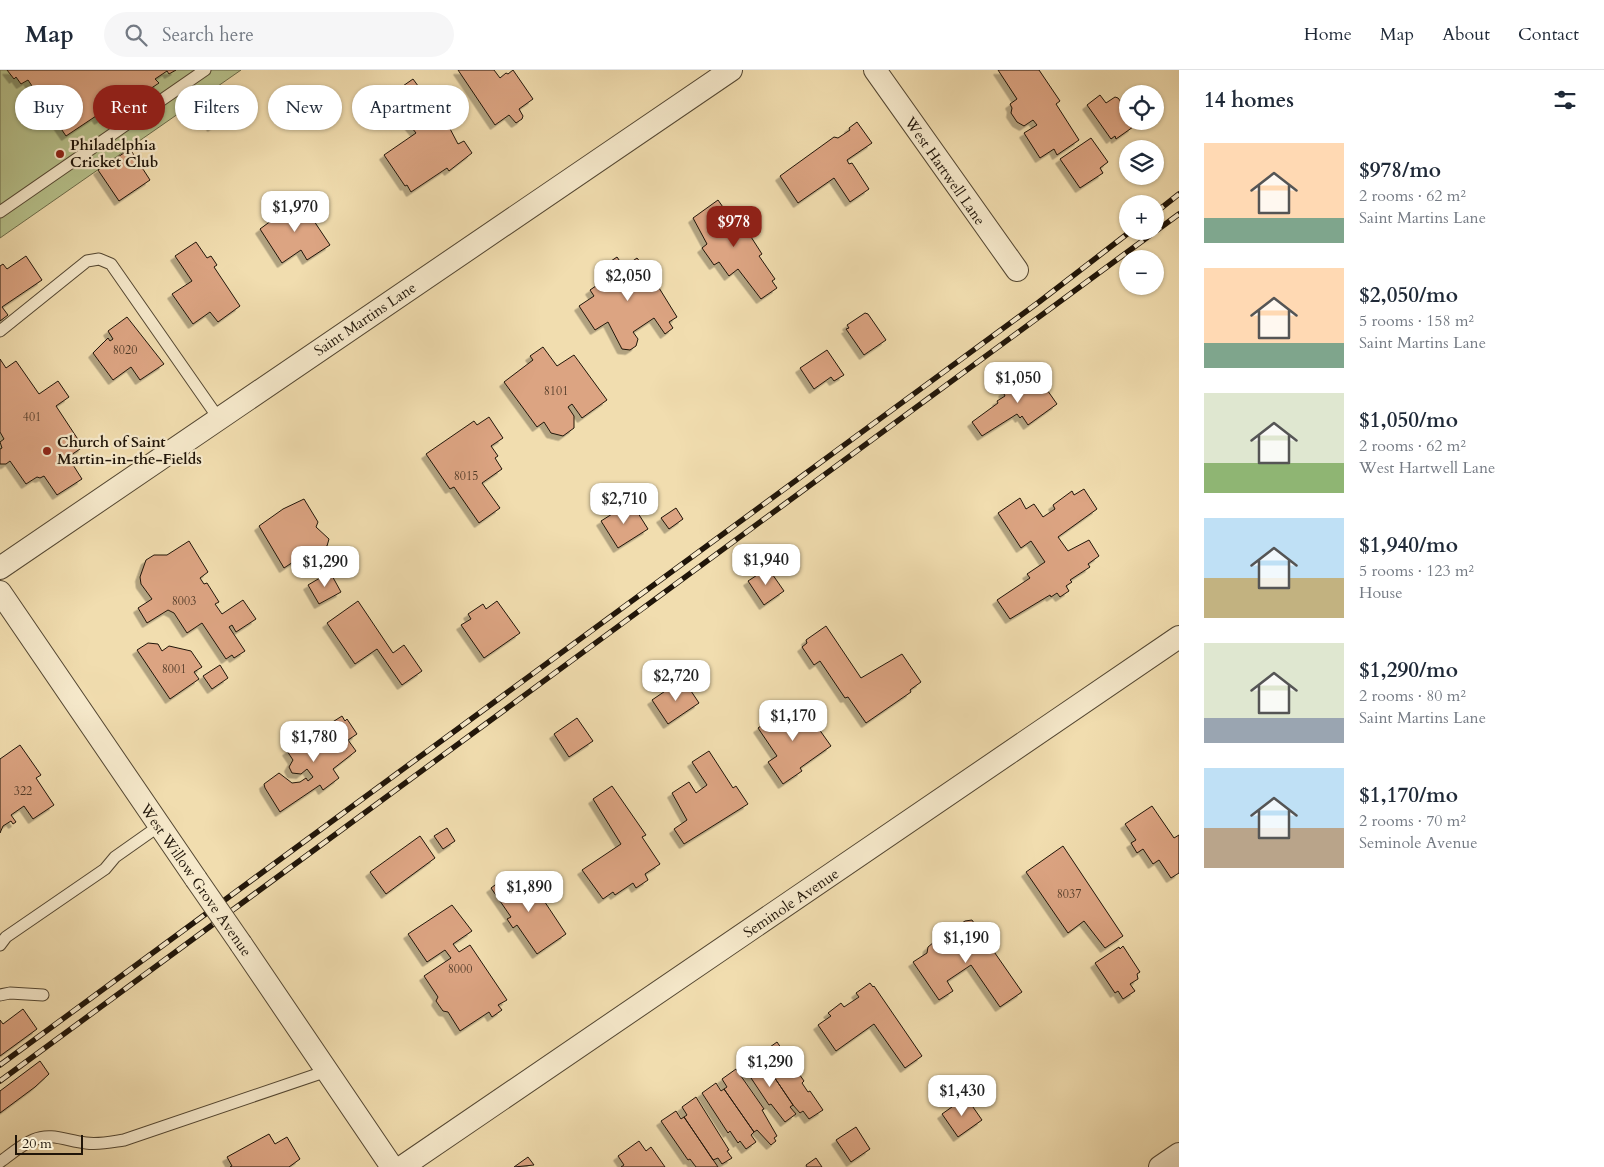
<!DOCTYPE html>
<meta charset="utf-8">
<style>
:root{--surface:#fff;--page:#f6f6f7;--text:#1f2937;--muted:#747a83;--line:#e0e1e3;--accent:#8f2418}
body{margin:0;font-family:Cardo,serif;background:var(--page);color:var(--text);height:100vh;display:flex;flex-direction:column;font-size:19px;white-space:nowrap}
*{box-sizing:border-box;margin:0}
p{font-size:16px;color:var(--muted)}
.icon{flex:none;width:28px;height:28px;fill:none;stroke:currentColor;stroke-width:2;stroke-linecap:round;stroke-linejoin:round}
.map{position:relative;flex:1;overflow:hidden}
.details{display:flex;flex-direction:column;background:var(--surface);width:425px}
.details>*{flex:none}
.hud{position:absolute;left:15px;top:15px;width:475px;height:45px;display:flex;gap:10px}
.tools{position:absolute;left:1119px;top:15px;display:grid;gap:10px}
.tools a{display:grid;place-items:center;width:45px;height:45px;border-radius:50%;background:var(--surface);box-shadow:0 1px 4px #0004;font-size:25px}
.scale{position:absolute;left:15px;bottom:12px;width:68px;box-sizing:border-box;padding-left:5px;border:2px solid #201509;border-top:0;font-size:14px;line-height:18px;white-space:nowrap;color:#201509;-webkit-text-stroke:4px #f6e9cb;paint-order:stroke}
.price{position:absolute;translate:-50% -42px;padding:0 11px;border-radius:10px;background:#fff;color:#222;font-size:16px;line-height:32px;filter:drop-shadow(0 1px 2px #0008)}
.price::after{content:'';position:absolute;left:50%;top:30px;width:15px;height:11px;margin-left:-8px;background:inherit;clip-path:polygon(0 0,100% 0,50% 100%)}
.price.active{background:var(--accent);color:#fff}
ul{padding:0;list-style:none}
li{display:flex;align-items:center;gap:15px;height:125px;padding:0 25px}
li span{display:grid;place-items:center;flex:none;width:140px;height:100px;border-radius:0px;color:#555}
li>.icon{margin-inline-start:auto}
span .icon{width:60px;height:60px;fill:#fffc;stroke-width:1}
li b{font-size:21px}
h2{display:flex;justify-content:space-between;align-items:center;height:60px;padding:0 25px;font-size:21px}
.chip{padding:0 18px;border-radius:22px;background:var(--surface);box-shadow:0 1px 4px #0004;font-size:18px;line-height:45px}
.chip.active{background:var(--accent);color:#fff}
header{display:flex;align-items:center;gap:30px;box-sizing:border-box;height:70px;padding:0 25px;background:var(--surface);border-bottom:1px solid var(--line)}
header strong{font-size:24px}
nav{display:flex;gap:28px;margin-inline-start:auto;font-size:18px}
.search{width:350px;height:45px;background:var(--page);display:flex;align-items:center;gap:12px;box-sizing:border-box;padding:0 18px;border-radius:28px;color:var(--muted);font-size:19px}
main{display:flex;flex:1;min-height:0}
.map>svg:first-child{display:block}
</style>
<header>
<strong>Map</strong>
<div class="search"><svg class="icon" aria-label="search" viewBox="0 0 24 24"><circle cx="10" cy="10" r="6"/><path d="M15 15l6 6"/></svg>Search here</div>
<nav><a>Home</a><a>Map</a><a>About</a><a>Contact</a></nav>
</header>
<main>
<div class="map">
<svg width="1179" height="1097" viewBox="0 0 1179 1097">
<defs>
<filter id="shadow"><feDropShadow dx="-4.5" dy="4.5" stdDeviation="0" flood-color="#0004"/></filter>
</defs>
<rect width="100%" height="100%" fill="#f1ddaf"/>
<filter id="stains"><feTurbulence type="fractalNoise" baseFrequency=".004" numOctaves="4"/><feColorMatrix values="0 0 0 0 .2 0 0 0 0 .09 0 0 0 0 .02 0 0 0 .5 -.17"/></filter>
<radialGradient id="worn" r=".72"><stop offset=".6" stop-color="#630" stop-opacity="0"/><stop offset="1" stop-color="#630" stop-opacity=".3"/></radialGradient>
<path fill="#b7c28c" stroke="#6c6c4a" d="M0,0H241L0,168Z"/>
<path fill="#dca482" stroke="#201509" filter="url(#shadow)" d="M7,0H176L169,4L167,1L155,9L159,13L117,41L115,39L99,50L96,46L66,66L28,10L21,14L16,7L14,9Z
M458,0H494L500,8L506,3L508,4L513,0L533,29L519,39L523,46L522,49L516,53L509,45L495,55Z
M998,0H1039L1060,31L1056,34L1079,70L1057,85L1054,79L1040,88L1024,63L1037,55L1033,50L1024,56L1017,52L1011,43L1012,38L1010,34L1017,29Z
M413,9L446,54L447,53L458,74L464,71L472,83L449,101L447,98L411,122L407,115L405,116L384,85L416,63L396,38L398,36L390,25Z
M223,16L234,32L230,35L235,42L212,57L208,50L204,53L193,36Z
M1100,25L1106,33L1115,27L1118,28L1128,41V51L1135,52L1132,54L1133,57L1116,69L1115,66L1111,69L1087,35Z
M857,52L872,73L847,90L849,94L852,93L869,119L850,132L834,108L798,133L780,106L834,67L838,68L850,60L849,58Z
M1091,68L1108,92L1100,98L1103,103L1080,118L1060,89Z
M130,79L150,110L119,131L98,100Z
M294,125L302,137L304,136L330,175L307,190L301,180L282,193L260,159L291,136L287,130Z
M718,130L725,140L729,138L739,152L744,156L762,184L759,186L775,209L772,211L777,218L761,229L738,199L729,206L719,192L714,195L702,178L707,174L693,148Z
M196,172L207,188L211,186L217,195L214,197L240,236L218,252L210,242L193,254L172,224L192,211L175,186Z
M26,186L42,210L2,237L8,245L0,251V196L3,194L7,199Z
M617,187L624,197L637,188L641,193L643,192L677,247L669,252L673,258L665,264L654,248L633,262L638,269L636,276L630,280L622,279L608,252L595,260L579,236L594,226L590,220L609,207L602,197Z
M865,243L868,244L886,270L864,285L846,259L849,258L847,255Z
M127,247L164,294L140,310L131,297L113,310L93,283L108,268L110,271L113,269L108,261Z
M543,277L557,296L574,285L607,330L582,348L572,334L568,337L574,346V358L563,366L551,363L544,352L537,357L504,312L533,290L530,286Z
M827,280L844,305L834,311L831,307L814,319L800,298Z
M0,289L6,298L16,291L39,324L58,311L69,327L56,336L83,377L68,387L82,409L57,425L44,406L40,408L37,407L26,414L10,391L6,394H0V379L2,378L0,372L4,369L0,362Z
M1033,300L1057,334L1028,355L1022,346L1020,348L1017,344L982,366L972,352L998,333L997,331L1005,326L1003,322Z
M489,347L503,368L491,376L498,386L495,388L502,399L482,413L500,438L479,453L454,417L450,419L426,384L474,351L477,355Z
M1084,419L1097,439L1058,467L1068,481L1089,470L1099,486L1088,494L1090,497L1070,510L1072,512L1066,516L1069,521L1060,527L1057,523L1051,527L1050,525L1010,549L997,530L1030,508L1027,504L1045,492L1031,471L1021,478L998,443L1020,428L1026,439L1034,434L1043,447L1055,439L1053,435L1072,421L1074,425Z
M304,429L318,452L316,457L329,469L327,476L321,478L316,477L284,498L259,456L283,439Z
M631,432L648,459L618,478L601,451Z
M676,438L683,449L669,459L661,448Z
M189,471L208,502L200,508L204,514L207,513L219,532L215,534L222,544L243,530L256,549L236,562L232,555L229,557L245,581L234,588L232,585L226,589L202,553L187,563L174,543L168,540L147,553L138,538L152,529L141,514L140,507L146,490L154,485H167Z
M768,498L784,521L764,535L748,511Z
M330,502L341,522L319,534L308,515Z
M358,531L393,583L404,575L422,601L402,615L377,579L355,594L327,553Z
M497,531L520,563L484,588L461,555L471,549L468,544L483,534L486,539Z
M826,556L861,608L902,584L921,612L910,620L911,622L866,653L848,627L845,628L820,591L814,595L802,577L807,573L806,570Z
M148,573L158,574L162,581L169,576L191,581L202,597L194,602L199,609L170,629L137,580Z
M220,595L228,608L212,619L203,606Z
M683,609L699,633L668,654L652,630Z
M800,636L802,640L804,638L831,676L800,698L802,701L783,714L768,692L777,686L758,658L783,641L786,646Z
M342,646L345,651L347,649L357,664L348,670L356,681L333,699L339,708L323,720L320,715L280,742L265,718L264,714L279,703L292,713L300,712L306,708L308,711L313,707L307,699L301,704L292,703L289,697L293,690L287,681Z
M577,648L593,671L569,687L554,664Z
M20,675L41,705L36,708L54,735L33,749L24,736L11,745L16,752L13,754L11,751L3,756L0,763V689Z
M709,681L733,718L736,716L748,734L684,774L674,759L687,750L672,723L689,712L696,723L707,715L692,692Z
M612,716L646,765L642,767L660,794L645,804L648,810L636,818L633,813L615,825L613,822L603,829L582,800L621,774L593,729Z
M1152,736L1174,768L1179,765V803L1171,808L1159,790L1153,794L1143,779L1137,783L1131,773L1136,770L1125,754Z
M447,758L455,771L443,779L434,766Z
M420,766L435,788L386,824L370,802Z
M1063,776L1123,866L1105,878L1084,851L1068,863L1026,802Z
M527,805L566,864L537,884L517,855L513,858L507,849L511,847L491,818L507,806L513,815Z
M452,835L472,861L453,874L459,882L470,875L507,930L498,935L502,940L492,947L489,942L460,961L448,942L443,941L436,931L438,927L424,906L451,888L445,880L427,892L408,864Z
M972,850L1022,922L1000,937L971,895L947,911L953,921L939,930L913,892L927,883L928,877L934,872L938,873L959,860V855L965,851Z
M1123,876L1140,902L1137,904L1138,909L1130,914L1135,921L1123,929L1118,921L1115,923L1095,893L1119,877L1120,879Z
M870,913L873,917L874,916L922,986L905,998L874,954L836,981L818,955L831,946L828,943L841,933L844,937L859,927L856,923Z
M23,939L37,959L0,986V950L3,954Z
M777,972L804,1011L802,1013L808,1022L810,1021L823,1040L809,1049L803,1041L800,1043L793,1035L764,992L768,990L763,982Z
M757,986L762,994L764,992L793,1035L790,1037L796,1044L785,1052L771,1034L769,1035L743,996Z
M40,991L49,1004L35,1017L0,1043V1021Z
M736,999L764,1039L762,1040L777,1066L774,1068L776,1071L771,1075L757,1060L754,1062L724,1019L727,1017L722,1009Z
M716,1013L721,1021L724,1019L754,1062L751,1065L756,1072L746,1079L740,1071L738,1073L730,1061L728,1063L702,1023Z
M696,1027L729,1080L727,1081L732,1088L722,1094L718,1088L713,1090L684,1047L687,1045L682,1037Z
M966,1027L982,1050L958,1067L942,1044Z
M676,1041L681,1049L684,1047L718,1097H696L690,1089L688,1090L661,1051Z
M856,1057L870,1079L851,1092L836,1070Z
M269,1064L275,1074L287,1067L300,1089L289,1097H230L232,1096L227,1087Z
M639,1071L646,1081L651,1077L665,1097H621L624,1095L618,1086Z
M528,1087L534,1095L514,1097Z
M816,1088L822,1097H807L806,1095Z"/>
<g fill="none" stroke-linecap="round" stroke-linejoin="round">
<g stroke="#544732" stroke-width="13">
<path id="service" d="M0,142L205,0
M0,261L87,191L99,189L111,194L219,349
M0,875L6,867L105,799L115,787L159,756
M0,925L10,923L43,925
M0,1092C10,1085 21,1075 33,1070C51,1062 67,1071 86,1073C99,1075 111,1072 124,1070L327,1001"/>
</g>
<g stroke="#544732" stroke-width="24">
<path id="minor" d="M875,0L1017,200
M0,498L731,0
M0,522L196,809
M241,874L392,1097
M402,1097L1179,567
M1160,1097L1179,1084"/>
</g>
<use href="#service" stroke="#f6e9cb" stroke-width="11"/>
<use href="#minor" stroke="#f6e9cb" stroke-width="22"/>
<g stroke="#201509" stroke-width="5.5">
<path id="rail" d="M1155,143L1179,124
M0,995L1039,232L1131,161
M0,1011L1179,144"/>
</g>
<use href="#rail" stroke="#f6e9cb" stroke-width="4" stroke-dasharray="11" stroke-linecap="butt"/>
<g stroke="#544732" stroke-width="24" stroke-linecap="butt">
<path id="minor-bridge" d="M196,809L241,874"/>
</g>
<use href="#minor-bridge" stroke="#f6e9cb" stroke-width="22"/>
</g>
<g fill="#8f2418" stroke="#f6e9cb" stroke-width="2">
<circle cx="60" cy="84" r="5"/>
<circle cx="47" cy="381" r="5"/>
</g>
<g text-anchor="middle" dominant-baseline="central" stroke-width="4.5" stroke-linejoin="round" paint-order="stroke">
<g font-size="12" fill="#4f3927">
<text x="125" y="280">8020</text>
<text x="556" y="321">8101</text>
<text x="32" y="347">401</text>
<text x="466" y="406">8015</text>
<text x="184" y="531">8003</text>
<text x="174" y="599">8001</text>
<text x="23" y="721">322</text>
<text x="1069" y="824">8037</text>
<text x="460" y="899">8000</text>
</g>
<g font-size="15" font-weight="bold" fill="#201509" stroke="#f6e9cb" text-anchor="start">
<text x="70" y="75">Philadelphia<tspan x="70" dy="17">Cricket Club</tspan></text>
<text x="57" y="372">Church of Saint<tspan x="57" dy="17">Martin-in-the-Fields</tspan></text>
</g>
<g font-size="15" fill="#201509" stroke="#f6e9cb">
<text transform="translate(945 101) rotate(55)">West Hartwell Lane</text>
<text transform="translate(365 249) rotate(-34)">Saint Martins Lane</text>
<text transform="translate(196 810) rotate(55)">West Willow Grove Avenue</text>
<text transform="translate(791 833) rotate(-34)">Seminole Avenue</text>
</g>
</g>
<rect width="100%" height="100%" filter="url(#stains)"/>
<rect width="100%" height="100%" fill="url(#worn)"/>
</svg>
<div class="tools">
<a><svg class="icon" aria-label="locate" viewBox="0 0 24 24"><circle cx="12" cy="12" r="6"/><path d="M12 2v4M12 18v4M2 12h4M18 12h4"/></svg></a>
<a><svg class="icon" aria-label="layers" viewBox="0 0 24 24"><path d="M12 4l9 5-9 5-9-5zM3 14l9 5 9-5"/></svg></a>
<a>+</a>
<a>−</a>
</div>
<div class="scale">20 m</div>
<b class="price" style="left:295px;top:163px">$1,970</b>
<b class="price active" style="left:734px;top:178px">$978</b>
<b class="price" style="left:628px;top:232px">$2,050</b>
<b class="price" style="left:1018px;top:334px">$1,050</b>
<b class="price" style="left:624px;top:455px">$2,710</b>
<b class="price" style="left:766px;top:516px">$1,940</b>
<b class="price" style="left:325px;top:518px">$1,290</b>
<b class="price" style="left:676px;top:632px">$2,720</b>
<b class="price" style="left:793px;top:672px">$1,170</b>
<b class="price" style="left:314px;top:693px">$1,780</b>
<b class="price" style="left:529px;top:843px">$1,890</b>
<b class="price" style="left:966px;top:894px">$1,190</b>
<b class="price" style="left:770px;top:1018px">$1,290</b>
<b class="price" style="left:962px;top:1047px">$1,430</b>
<div class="hud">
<a class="chip">Buy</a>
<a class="chip active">Rent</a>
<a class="chip">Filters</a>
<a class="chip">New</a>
<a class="chip">Apartment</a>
</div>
</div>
<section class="details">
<h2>14 homes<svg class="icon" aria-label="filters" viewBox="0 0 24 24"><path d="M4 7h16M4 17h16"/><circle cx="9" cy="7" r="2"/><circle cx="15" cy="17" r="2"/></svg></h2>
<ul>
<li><span style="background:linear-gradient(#ffd9b3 75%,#7fa58c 0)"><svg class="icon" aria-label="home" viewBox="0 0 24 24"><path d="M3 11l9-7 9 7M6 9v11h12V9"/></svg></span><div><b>$978/mo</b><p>2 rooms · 62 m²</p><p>Saint Martins Lane</p></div></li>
<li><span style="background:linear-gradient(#ffd9b3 75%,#7fa58c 0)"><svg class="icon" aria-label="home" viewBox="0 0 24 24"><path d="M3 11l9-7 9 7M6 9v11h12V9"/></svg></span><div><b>$2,050/mo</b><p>5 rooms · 158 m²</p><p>Saint Martins Lane</p></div></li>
<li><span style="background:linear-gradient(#dfe7d0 70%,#8fb573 0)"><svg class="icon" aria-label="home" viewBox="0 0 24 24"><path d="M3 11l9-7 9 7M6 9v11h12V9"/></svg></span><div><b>$1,050/mo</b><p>2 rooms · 62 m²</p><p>West Hartwell Lane</p></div></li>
<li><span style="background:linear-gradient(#bfe0f5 60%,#c2b280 0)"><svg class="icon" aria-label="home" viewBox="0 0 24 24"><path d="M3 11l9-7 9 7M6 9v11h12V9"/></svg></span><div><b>$1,940/mo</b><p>5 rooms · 123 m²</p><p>House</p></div></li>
<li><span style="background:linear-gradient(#dfe7d0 75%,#9aa5b1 0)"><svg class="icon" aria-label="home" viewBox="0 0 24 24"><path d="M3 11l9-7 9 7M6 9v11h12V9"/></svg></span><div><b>$1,290/mo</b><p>2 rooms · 80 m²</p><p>Saint Martins Lane</p></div></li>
<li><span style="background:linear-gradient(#bfe0f5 60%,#b9a48a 0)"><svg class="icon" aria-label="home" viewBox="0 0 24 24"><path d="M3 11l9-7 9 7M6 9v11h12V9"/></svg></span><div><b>$1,170/mo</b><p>2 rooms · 70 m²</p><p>Seminole Avenue</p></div></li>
</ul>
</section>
</main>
